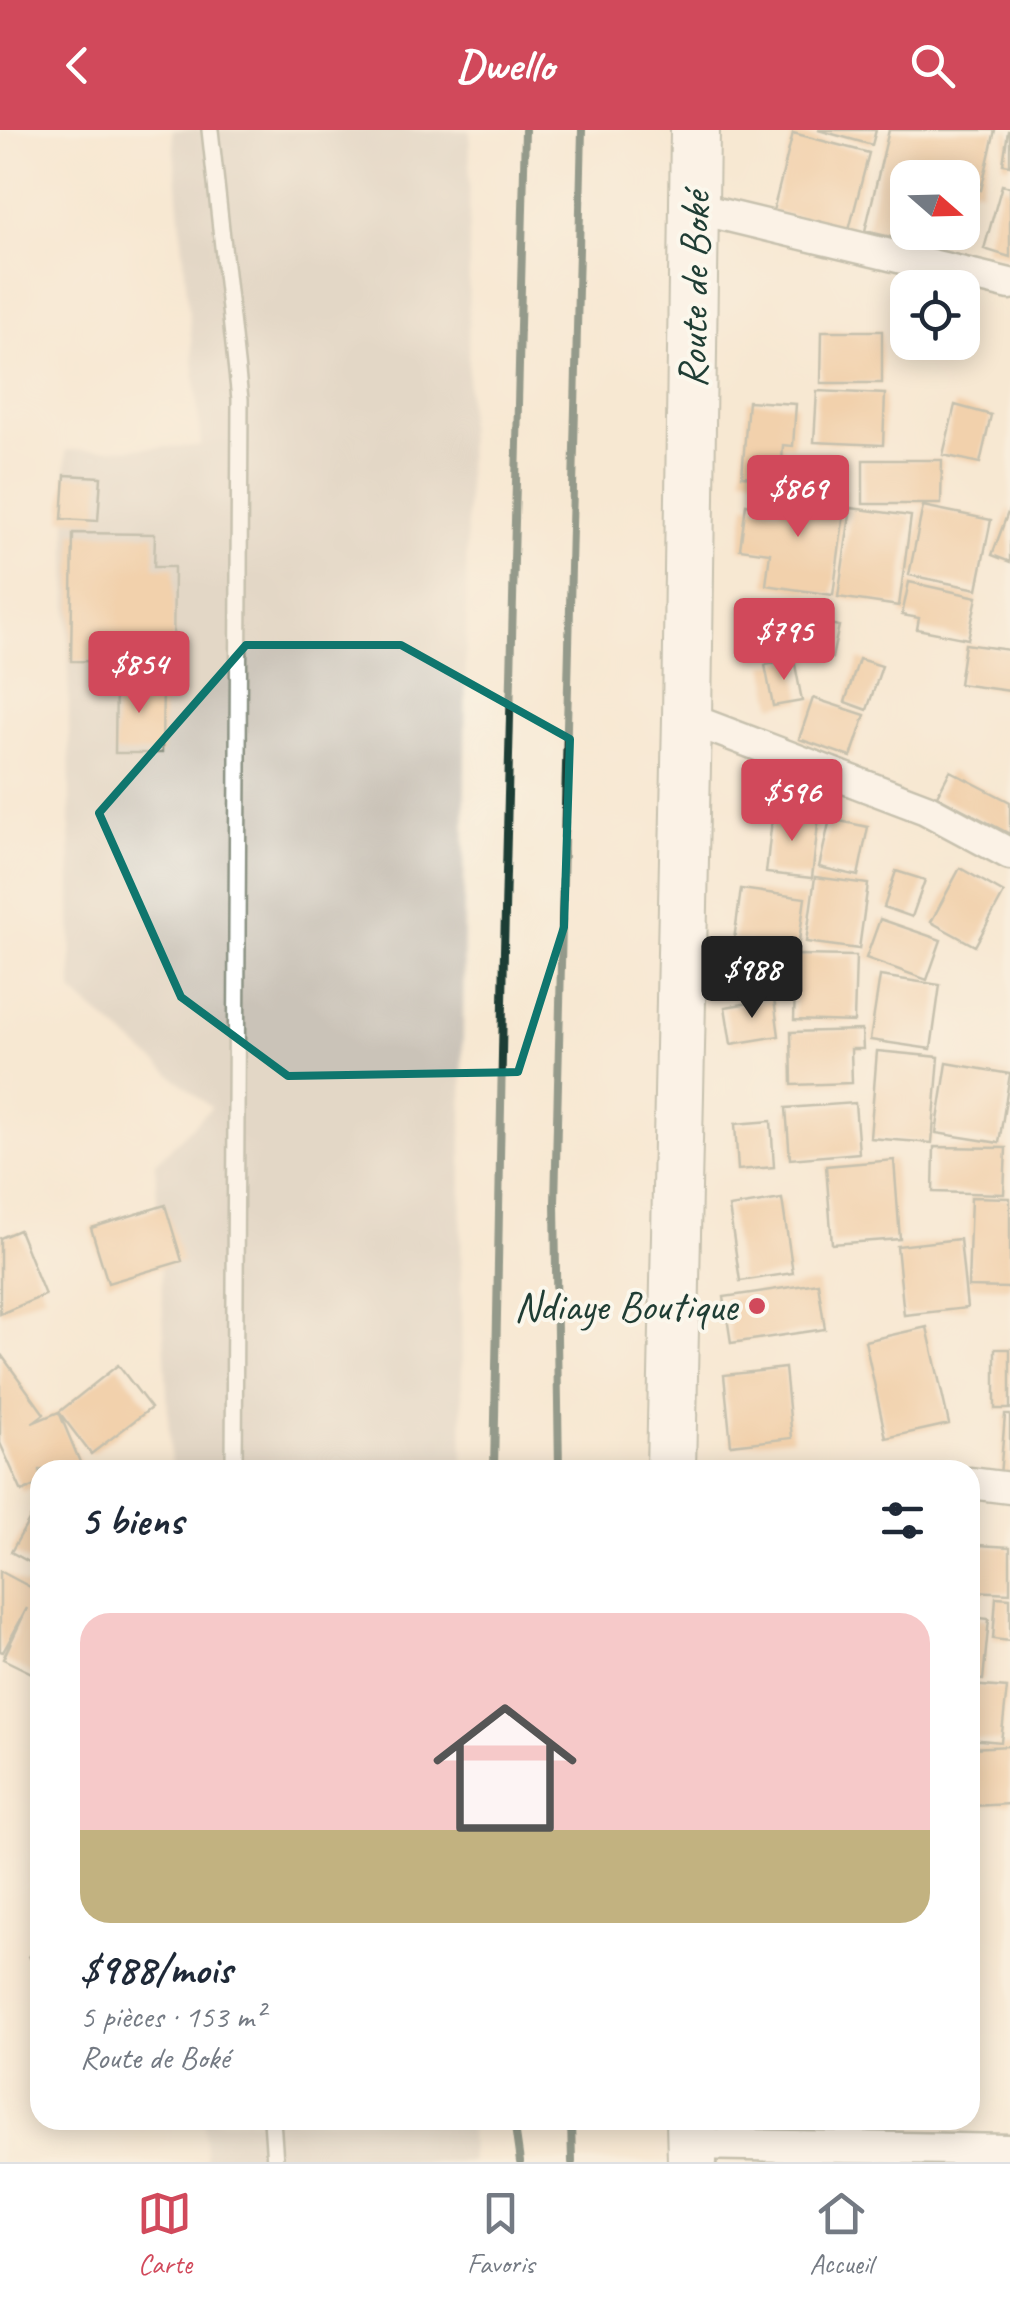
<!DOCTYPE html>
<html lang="fr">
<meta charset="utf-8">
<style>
:root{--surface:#fff;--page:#f2f2f3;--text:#1f2937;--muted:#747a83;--line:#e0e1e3;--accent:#d1495b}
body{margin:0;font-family:Caveat,sans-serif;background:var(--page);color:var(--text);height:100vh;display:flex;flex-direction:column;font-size:38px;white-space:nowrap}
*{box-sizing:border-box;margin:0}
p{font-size:32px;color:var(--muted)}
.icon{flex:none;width:55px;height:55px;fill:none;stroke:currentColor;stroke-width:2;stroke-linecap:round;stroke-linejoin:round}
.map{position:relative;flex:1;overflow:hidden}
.sheet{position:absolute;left:30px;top:1330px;width:950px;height:670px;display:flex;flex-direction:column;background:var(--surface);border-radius:30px;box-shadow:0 5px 25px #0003}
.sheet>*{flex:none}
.needle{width:65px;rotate:110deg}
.tools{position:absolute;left:890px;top:30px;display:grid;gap:20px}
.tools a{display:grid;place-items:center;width:90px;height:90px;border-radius:20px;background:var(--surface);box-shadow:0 5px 25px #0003;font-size:50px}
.price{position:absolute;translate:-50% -85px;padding:0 22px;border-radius:10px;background:var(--accent);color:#fff;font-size:32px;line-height:65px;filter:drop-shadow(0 2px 5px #0008)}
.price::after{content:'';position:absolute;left:50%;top:60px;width:30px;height:22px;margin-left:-15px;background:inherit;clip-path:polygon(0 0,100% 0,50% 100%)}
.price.on{background:#222;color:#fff}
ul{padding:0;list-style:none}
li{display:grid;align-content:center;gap:20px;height:530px;padding:0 50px}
li span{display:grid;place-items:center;height:310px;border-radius:30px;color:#555}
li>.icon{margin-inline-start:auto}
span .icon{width:180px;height:180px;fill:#fffc;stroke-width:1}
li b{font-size:42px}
h2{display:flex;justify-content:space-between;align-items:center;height:120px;padding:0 50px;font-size:42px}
header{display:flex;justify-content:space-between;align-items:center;height:130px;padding:0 50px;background:var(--accent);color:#fff;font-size:45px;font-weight:700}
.menu{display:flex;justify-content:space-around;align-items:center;height:140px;border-top:2px solid var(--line);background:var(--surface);font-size:28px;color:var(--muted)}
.menu a{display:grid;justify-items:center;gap:5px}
.menu .on{color:var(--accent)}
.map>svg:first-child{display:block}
</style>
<header><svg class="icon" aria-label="back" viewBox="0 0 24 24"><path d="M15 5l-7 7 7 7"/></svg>Dwello<svg class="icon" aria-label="search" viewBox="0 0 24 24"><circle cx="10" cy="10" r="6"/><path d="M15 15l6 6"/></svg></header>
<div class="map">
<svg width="1010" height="2032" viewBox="0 0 1010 2032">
<rect width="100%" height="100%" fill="#fbf7ec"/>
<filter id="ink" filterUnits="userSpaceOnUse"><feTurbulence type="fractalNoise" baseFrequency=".01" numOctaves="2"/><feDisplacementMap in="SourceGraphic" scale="20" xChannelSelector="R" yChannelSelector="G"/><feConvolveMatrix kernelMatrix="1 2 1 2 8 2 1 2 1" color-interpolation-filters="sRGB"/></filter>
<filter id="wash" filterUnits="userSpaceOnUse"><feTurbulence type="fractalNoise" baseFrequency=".0048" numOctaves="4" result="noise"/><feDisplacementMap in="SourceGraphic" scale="40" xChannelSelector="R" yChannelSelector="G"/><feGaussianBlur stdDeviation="2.25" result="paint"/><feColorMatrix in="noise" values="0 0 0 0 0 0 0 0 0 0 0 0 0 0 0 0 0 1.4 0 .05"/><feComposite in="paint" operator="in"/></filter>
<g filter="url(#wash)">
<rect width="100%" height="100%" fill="#f7e8d2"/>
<path fill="#cac3b8" d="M172,0H470L461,1157L463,1340H171L155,1033L211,978L72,862L66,320L201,316Z
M204,1990H470L471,2032H206Z"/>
<g id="blocks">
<path fill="#eab57e" d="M818,0H876L872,15Z
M889,0H995L981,60L962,56V48H908V102H920L917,113L865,101Z
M1008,1H1010V35L1003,34Z
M793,3L869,23L849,100L773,81Z
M1002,55L1010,57V127L984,119Z
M822,201H882V253H821Z
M817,261L885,264L883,315L814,312Z
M748,271L796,274L793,316L783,315L781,349L742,346Z
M955,275L991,285L980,333L943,325Z
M863,330H942L941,374H863Z
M65,345L101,347L98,391L62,389Z
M782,358L811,363V370L829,373L831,359L847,361L833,465L766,455L770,423L740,419L746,374L780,379Z
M923,376L991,390L977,459L909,445Z
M1010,377V432L992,425Z
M851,378L911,386L899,476L838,467Z
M73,403L155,404L154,437H174L173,532L71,531Z
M909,452L977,467L968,509L917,499L919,488L902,485Z
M795,487L839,496L832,528L788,519Z
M965,514L1010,520V561L959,554Z
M794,529L802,571L773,576L765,535Z
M859,529L882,536L867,580L845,572Z
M116,549H163L162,623H115Z
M813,568L865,585L851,627L799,609Z
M950,641L1010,672V704L937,666Z
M773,680L819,685L812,748L766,743Z
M830,689L868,697L858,746L819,737Z
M960,738L1004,763L975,816L931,792Z
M896,741L925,750L912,787L884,777Z
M815,747L868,754L859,819L806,812Z
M741,759L805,768L798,818L734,810Z
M880,789L941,810L927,850L866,828Z
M796,825L856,826L854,892L794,890Z
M880,846L940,855L931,919L870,910Z
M774,869L779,906L731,914L725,877Z
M862,900L863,919H851L852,953L792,955L791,902Z
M877,921L939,927L932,1013L870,1008Z
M947,933L1010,944L999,1013L936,1003Z
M855,973L859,1023L790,1029L786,978Z
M771,991L774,1037L738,1040L735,994Z
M934,1017L1006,1018L1004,1064L933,1062Z
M894,1030L900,1109L832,1114L826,1036Z
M971,1067L1010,1068V1158L968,1157Z
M782,1069L793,1143L740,1151L729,1077Z
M165,1075L182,1131L108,1153L91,1098Z
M19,1100L45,1165L0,1184V1108Z
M960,1109L967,1178L904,1185L897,1116Z
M818,1153L825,1199L731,1213L724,1167Z
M927,1197L949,1294L886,1308L865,1211Z
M995,1219H1010V1279H995Z
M0,1223L44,1284L32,1293L59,1282L118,1235L151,1278L91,1324L59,1282L82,1337L74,1340H40V1354L22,1362L0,1313Z
M785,1238L792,1308L731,1315L724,1245Z
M1005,1285H1010V1346H1000Z
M40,1371V1438L11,1422Z
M978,1415L1010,1417V1463L974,1461Z
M0,1441L36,1460L40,1450V1547L3,1529L27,1478L3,1522L0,1521Z
M996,1467L1010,1468V1511L993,1509Z
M970,1487L989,1489L983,1550L970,1549Z
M970,1555L1007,1558L1001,1612L970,1609Z
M1010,1616V1674L972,1676L970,1618Z
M40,1820V1845L29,1826Z
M787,1990H838V1994H787Z"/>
</g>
</g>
<g filter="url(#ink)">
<use href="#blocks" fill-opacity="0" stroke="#8b9283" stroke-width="2.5"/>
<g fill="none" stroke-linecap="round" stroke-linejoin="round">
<g stroke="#8b9283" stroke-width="20">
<path id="lane" d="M210,0L240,269L234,1340
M272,1990L275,2032"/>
</g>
<g stroke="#8b9283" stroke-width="35">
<path id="street" d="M695,78L1010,154
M687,588L926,679L1010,724
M970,1353L1010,1358
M691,2014L1010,2020"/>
</g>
<g stroke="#8b9283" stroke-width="52">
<path id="primary" d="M671,1340L687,588L695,0
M691,1990L692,2032"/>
</g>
<use href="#lane" stroke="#fff" stroke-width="15"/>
<use href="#street" stroke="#fff" stroke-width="30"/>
<use href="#primary" stroke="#fff" stroke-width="48"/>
<path stroke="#1f3d34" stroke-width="8" d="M494,1340L504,821L525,0
M559,1340L555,1073L582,0
M514,1990L520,2032
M571,1990L572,2032"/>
</g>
</g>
<path d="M0 0H1010V2032H0ZM246,515H401L570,609L564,797L518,942L288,946L181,867L99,683Z" fill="#f7e8d2" fill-opacity=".55" fill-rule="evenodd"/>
<path fill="none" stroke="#0f766e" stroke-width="8" stroke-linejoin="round" d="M246,515H401L570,609L564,797L518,942L288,946L181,867L99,683Z"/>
<circle fill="#d1495b" stroke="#fbf7ec" stroke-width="4" cx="757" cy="1176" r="10"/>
<g text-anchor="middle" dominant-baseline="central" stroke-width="8" stroke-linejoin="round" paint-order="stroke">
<g font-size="42" fill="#1f3d34" stroke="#fbf7ec">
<text transform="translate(694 160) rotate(-89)">Route de Boké</text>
</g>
<g font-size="42" fill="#1f3d34" stroke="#fbf7ec" text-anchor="end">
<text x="737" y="1176">Ndiaye Boutique</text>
</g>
</g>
</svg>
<div class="tools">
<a><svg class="needle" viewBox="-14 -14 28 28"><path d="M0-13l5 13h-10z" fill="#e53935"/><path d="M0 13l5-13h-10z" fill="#747a83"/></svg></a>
<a><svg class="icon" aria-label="locate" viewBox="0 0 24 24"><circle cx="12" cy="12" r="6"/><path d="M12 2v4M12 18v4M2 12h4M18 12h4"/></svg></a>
</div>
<b class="price" style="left:798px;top:410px">$869</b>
<b class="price" style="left:784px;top:553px">$795</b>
<b class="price" style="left:139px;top:586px">$854</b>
<b class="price" style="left:792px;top:714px">$596</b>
<b class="price on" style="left:752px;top:891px">$988</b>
<section class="sheet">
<h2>5 biens<svg class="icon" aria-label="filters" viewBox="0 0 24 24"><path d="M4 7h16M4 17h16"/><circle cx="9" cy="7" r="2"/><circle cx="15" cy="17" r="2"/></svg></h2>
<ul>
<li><span style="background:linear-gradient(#f6c9c9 70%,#c2b280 0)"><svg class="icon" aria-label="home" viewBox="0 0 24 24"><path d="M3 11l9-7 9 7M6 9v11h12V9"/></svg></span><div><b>$988/mois</b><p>5 pièces · 153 m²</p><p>Route de Boké</p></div></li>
</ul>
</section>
</div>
<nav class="menu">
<a class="on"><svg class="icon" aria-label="map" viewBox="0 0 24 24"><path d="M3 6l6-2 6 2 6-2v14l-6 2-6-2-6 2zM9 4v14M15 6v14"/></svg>Carte</a>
<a><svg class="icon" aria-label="saved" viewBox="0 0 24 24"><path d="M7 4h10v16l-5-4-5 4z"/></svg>Favoris</a>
<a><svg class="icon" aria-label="home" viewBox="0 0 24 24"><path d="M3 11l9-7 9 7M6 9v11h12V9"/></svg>Accueil</a>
</nav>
